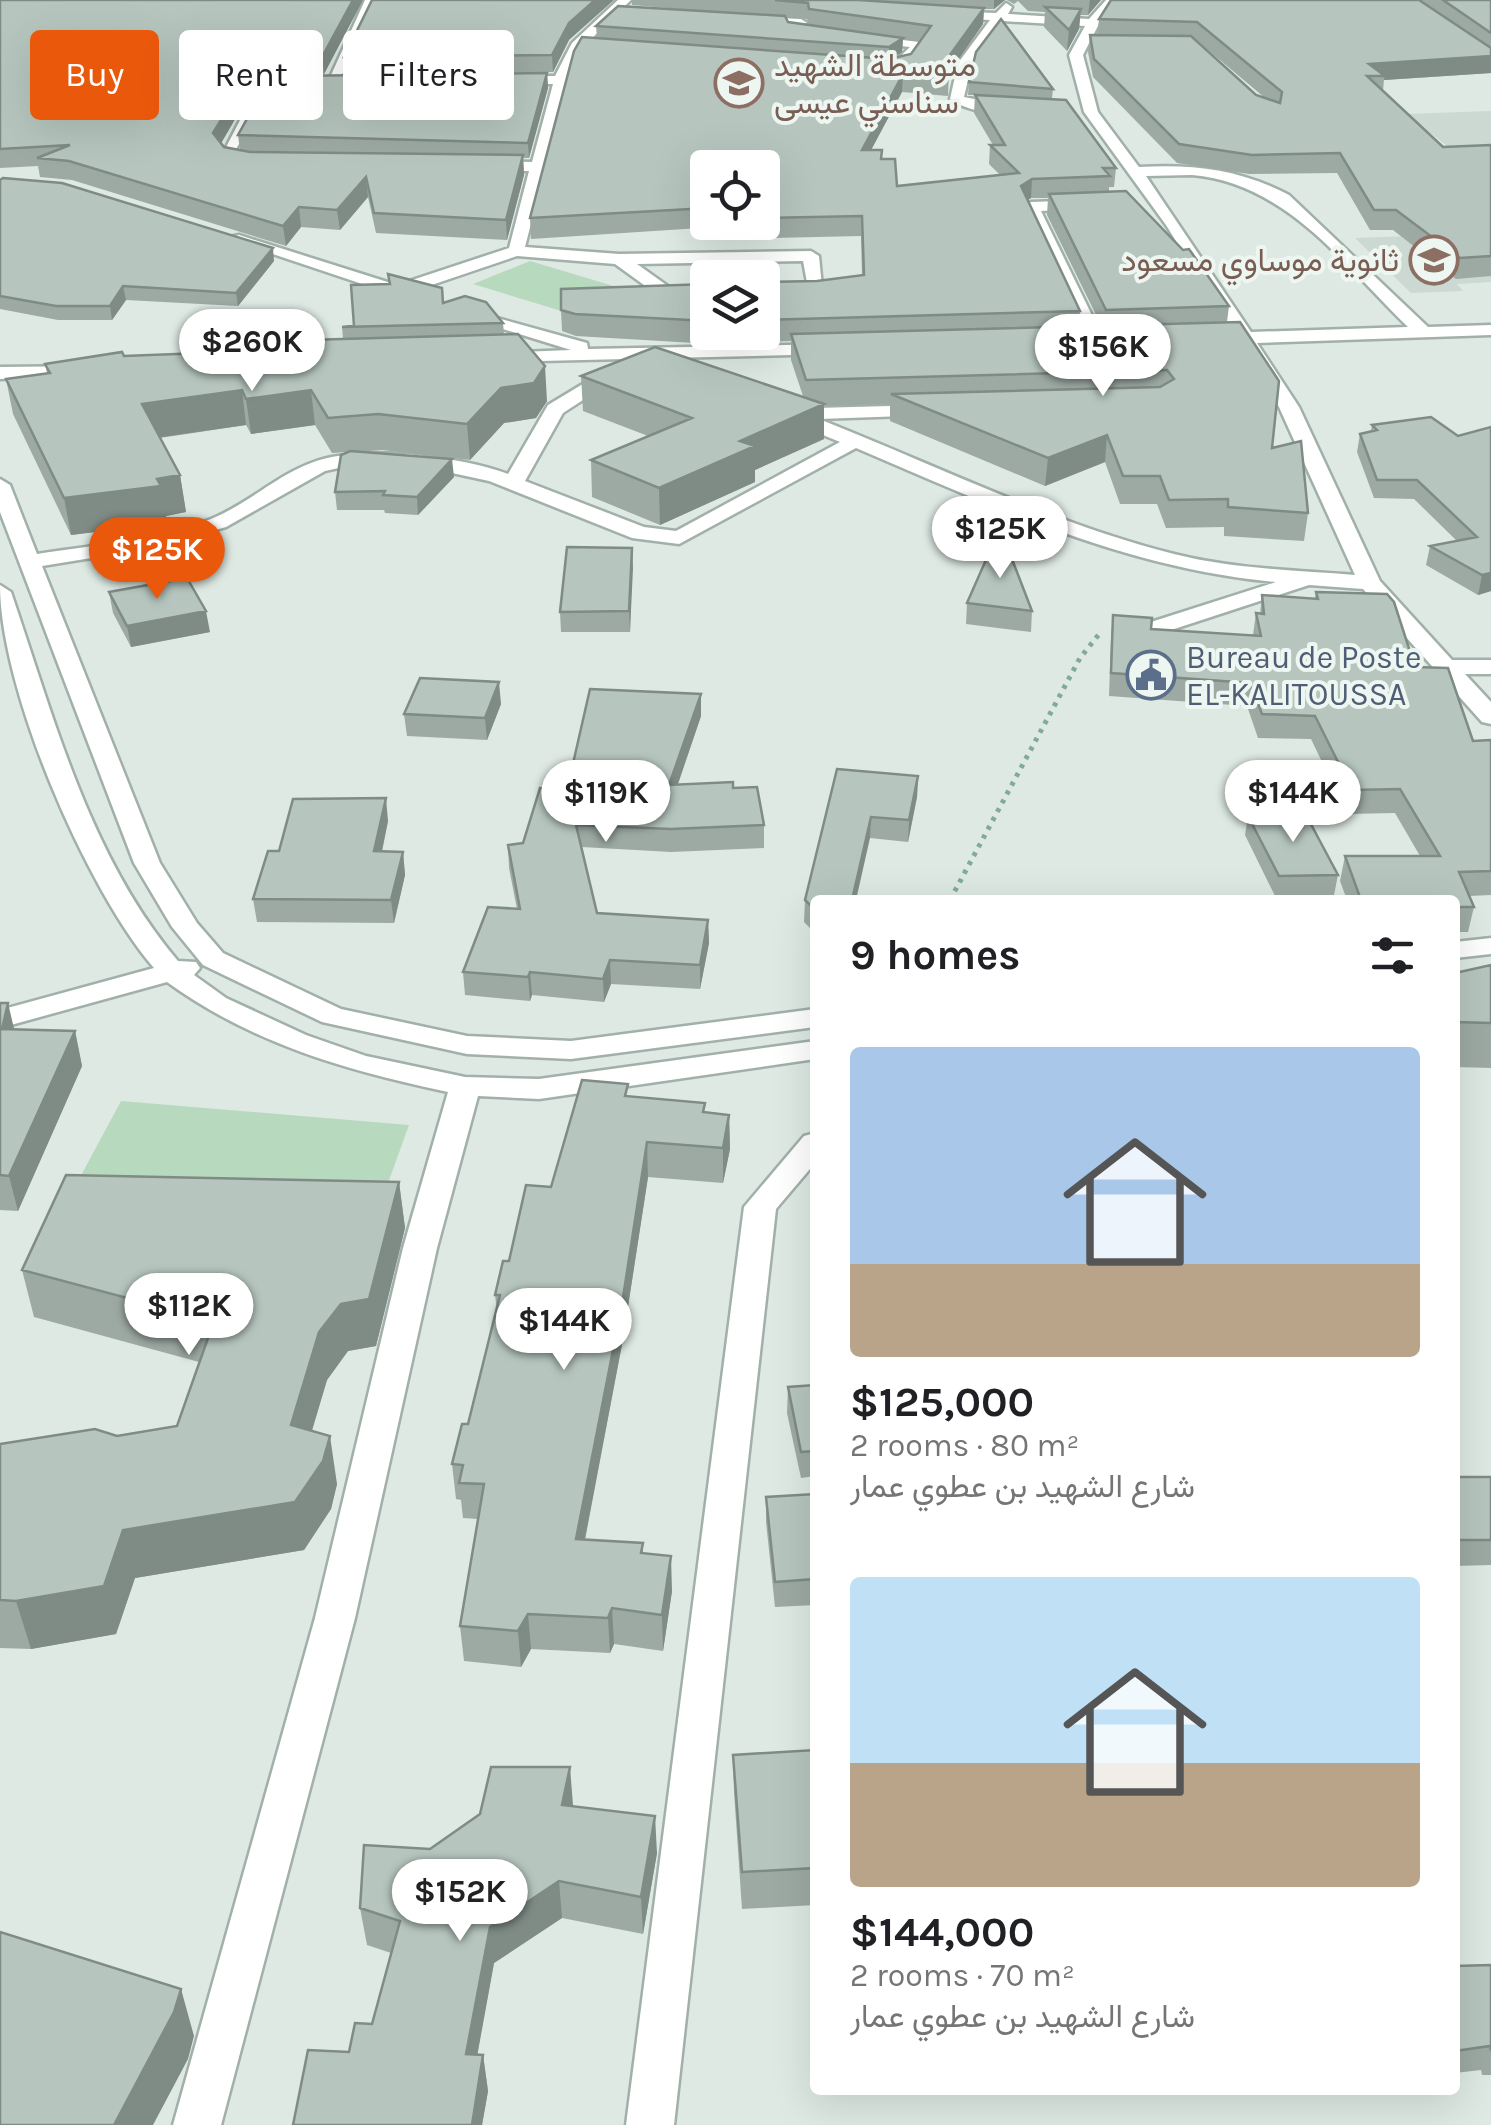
<!DOCTYPE html>
<meta charset="utf-8">
<style>
:root{--surface:#fff;--page:#f2f2f2;--text:#202124;--muted:#757577;--accent:#ea580c}
body{margin:0;font-family:Karla,Vazirmatn,sans-serif;background:var(--page);color:var(--text);height:100vh;display:flex;flex-direction:column;font-size:38px;white-space:nowrap}
*{box-sizing:border-box;margin:0}
p{font-size:32px;color:var(--muted)}
.icon{flex:none;width:55px;height:55px;fill:none;stroke:currentColor;stroke-width:2;stroke-linecap:round;stroke-linejoin:round}
.map{position:relative;flex:1;overflow:hidden}
.details{position:absolute;left:810px;top:895px;width:650px;height:1200px;display:flex;flex-direction:column;background:var(--surface);border-radius:10px;box-shadow:0 10px 40px #0002}
.details>*{flex:none}
.guide{position:absolute;left:30px;top:30px;width:630px;height:90px;display:flex;gap:20px}
.controls{position:absolute;left:690px;top:150px;display:grid;gap:20px}
.controls a{display:grid;place-items:center;width:90px;height:90px;border-radius:10px;background:var(--surface);box-shadow:0 10px 40px #0002;font-size:50px}
.price{position:absolute;translate:-50% -85px;padding:0 22px;border-radius:35px;background:#fff;color:#222;font-size:32px;line-height:65px;filter:drop-shadow(0 2px 5px #0008)}
.price::after{content:'';position:absolute;left:50%;top:60px;width:30px;height:22px;margin-left:-15px;background:inherit;clip-path:polygon(0 0,100% 0,50% 100%)}
.price.selected{background:var(--accent);color:#fff}
ul{padding:0;list-style:none}
li{display:grid;align-content:center;gap:20px;height:530px;padding:0 40px}
li span{display:grid;place-items:center;height:310px;border-radius:10px;color:#555}
li>.icon{margin-inline-start:auto}
span .icon{width:180px;height:180px;fill:#fffc;stroke-width:1}
li b{font-size:42px}
h2{display:flex;justify-content:space-between;align-items:center;height:120px;padding:0 40px;font-size:42px}
.tag{padding:0 35px;border-radius:10px;background:var(--surface);box-shadow:0 10px 40px #0002;font-size:35px;line-height:90px}
.tag.selected{background:var(--accent);color:#fff}
.map>svg:first-child{display:block}
</style>
<div class="map">
<svg width="1491" height="2125" viewBox="0 0 1491 2125">
<rect width="100%" height="100%" fill="#dee9e3"/>
<path fill="#ccd8d2" d="M1491,111V180L1406,114Z
M1491,194V282L1457,284L1463,291L1411,293L1355,238L1441,235Z"/>
<path fill="#b7d9bd" d="M530,261L637,293L581,317L473,284Z
M121,1101L409,1125L374,1222L70,1196Z"/>
<g fill="none" stroke-linecap="round" stroke-linejoin="round">
<g stroke="#a1b0a9" stroke-width="5">
<path id="minor" d="M365,0H377L339,81L327,84Z
M618,0H631L582,48L571,67L525,247L619,254L811,251L819,256L823,297L762,298V288H808L803,261L637,264L672,289H708V299L662,298L615,264L517,256L414,291L422,296L413,301L225,238L239,235L397,285L509,248L529,171H483L475,166L483,161L532,162L553,84H508L501,80L508,76H555L572,43Z
M1106,0H1119L1099,24L1083,55L1098,112L1139,167C1193,164 1240,169 1289,195L1428,327L1491,325V335L1257,343L1299,407L1380,581L1452,660H1491V674H1465L1491,702V724L1482,722L1363,589L1309,585L1162,633L1122,636V626L1151,622L1276,582C1127,569 992,506 856,448L679,544L632,538L489,481L452,473L352,465L325,471L226,527L147,549L42,566L160,863L197,923L223,953L341,1009L467,1036L571,1041L815,1009V1027L571,1059L467,1054L322,1022L203,965L172,927L134,863L0,512V479L10,485L37,554C95,545 156,540 211,519C246,505 276,476 311,463C359,444 460,456 508,474L548,405L616,364L623,366V374L563,413L525,481L644,527L676,531L840,442L779,417V409L927,405L937,411L934,415L819,419C936,465 1051,523 1174,554C1233,569 1295,570 1355,575L1279,407L1240,344H1213L1204,339L1233,333L1166,225L1084,112L1069,55L1085,26L1003,21L972,63L964,97L1019,108C1002,118 966,111 950,99L958,63L990,20L947,18L943,11L996,13L1006,3L1012,7L1008,14L1089,19ZM1192,175C1286,183 1344,265 1408,327L1251,332L1146,176Z
M749,16L801,19L807,23L801,27L745,23Z
M858,35L919,40L926,44L907,69L894,73L887,69L910,47L863,42Z
M302,77L307,84L267,93L234,153L262,159V165H234L221,157L257,87Z
M1089,200L1095,202V208L1041,211L1105,342L1096,347L1087,342L1023,207L1031,202Z
M461,308L587,343L588,349L832,344L841,349L832,354L498,362L489,357L492,353L571,350L461,316Z
M94,366V374L87,376L0,379V367Z
M0,585L11,592C54,718 90,858 178,961L196,962L200,968L194,975L226,998L306,1035L366,1056L465,1077L539,1079L815,1041V1059L539,1099L478,1096L437,1248L355,1618L221,2125H173L315,1618L403,1248L448,1092C347,1071 251,1043 167,982L0,1028V1010L154,968C86,889 0,689 0,585Z
M1491,938V954L1455,958V942Z
M815,1133V1163L776,1209L674,2125H626L744,1207L804,1136Z"/>
</g>
<path stroke="#80ab99" stroke-width="5" stroke-dasharray="4 6" stroke-linecap="butt" d="M950,900L1080,658L1100,633"/>
<use href="#minor" fill="#fff" fill-rule="evenodd"/>
</g>
<path fill="#9daaa3" fill-rule="evenodd" d="M0,0H363L324,74L281,75L256,83L221,143L224,147L240,150L238,135L547,73L548,88L529,158H523L524,175L507,240L376,233L368,197L340,230L301,227L286,246L72,180L40,177L38,166L0,168ZM244,151L317,152H250Z
M632,0H1005L994,9H984L983,24L949,72L948,96L902,92L871,150H882V159L897,186L1000,175L989,164L990,145H993L974,113L975,95H968L969,82L1053,89L1052,99L1116,168L1114,187H1109V192L1229,306L1227,322L1272,448L1308,513L1304,541L1224,536V527L1166,528L1157,504H1120L1105,462L1045,486L890,421V404L824,406V439L755,470V482L660,525L592,497L591,460L648,436L583,411L581,376L803,396L791,360V341L712,344L576,336L562,331L561,310L708,284V332H762V282L817,281L862,275L861,236L734,239L731,226L531,239L530,218L597,38L596,26L715,12L632,5ZM786,18L807,19L809,25L788,22ZM903,40L919,42L911,54L893,58L902,52ZM708,168H762V222H708ZM1031,198H1048L1047,215L1101,325L1079,326L1080,311L1028,200Z
M1007,0H1101L1088,15H1080L1079,29L1067,51L1044,27L1045,12L1028,11L1018,1L1014,4Z
M1111,0H1491V73L1384,80L1383,91L1443,147L1491,145V276L1456,279L1393,230H1370L1337,173L1249,174L1177,163L1093,77L1088,52L1090,35H1097L1099,19ZM1193,39H1195L1265,98L1256,95Z
M569,40L553,72L346,74L344,57Z
M0,180L274,261L238,306L126,300L112,320H58L0,309Z
M388,274L443,303L503,323L504,334L547,401L536,418L504,423L470,460L382,450L356,452L454,477L418,515L385,513L384,510H337L335,492L348,452L332,453L315,425L251,434L246,425L160,438L180,475L186,512L166,516L167,523L71,535L13,414L6,379L47,373L45,364L124,356L202,353L343,339L342,327L354,326L389,284Z
M1372,425L1458,436L1491,427V591L1478,595L1426,565L1430,546L1457,541L1414,499L1374,498L1357,452L1360,434L1371,431Z
M632,548L630,632H561L560,612Z
M109,592L210,632L131,647L113,613Z
M1316,592L1415,667L1473,741L1491,740V895L1469,896L1474,907L1468,932H1455V900H1347L1340,881L1345,856H1420L1395,813L1347,814L1311,739L1258,738L1247,706L1109,696L1111,638L1113,615L1151,629L1253,635L1256,613L1260,614L1262,595L1315,598Z
M967,603L1032,611L1031,632L966,624Z
M501,704L487,740L407,736L404,714Z
M701,716L678,784L733,788L764,825V848L671,852L582,847L597,913L708,920L709,943L700,989L611,984L604,1002L532,995L530,1001L465,995L463,972L517,909L509,868L508,845L523,843L567,790Z
M837,769L918,776L917,797L908,842L870,838L815,900V933L804,922L805,900Z
M1248,816L1338,875L1334,895L1275,896L1245,835Z
M388,821L382,852H403L405,875L394,923L257,922L253,899L279,851Z
M1491,965V1068L1455,1067V973Z
M0,1003L15,1030L75,1031L82,1066L18,1211L0,1210Z
M629,1096L705,1112L729,1115L730,1149L723,1183L648,1177L623,1339L585,1540L643,1543V1553L672,1591L663,1651L614,1644L610,1653L531,1649L521,1667L464,1661L460,1626L478,1519L463,1518L461,1500L456,1499L452,1464L468,1424L497,1310L495,1295L509,1261L551,1187Z
M399,1182L405,1228L376,1346L348,1351L327,1380L312,1431L337,1484L331,1509L304,1550L135,1578L116,1634L31,1649L0,1648V1444L117,1436L177,1426L199,1362L34,1317L22,1270Z
M815,1385V1476L801,1478L787,1413L788,1387Z
M1455,1477H1491V1565L1455,1566Z
M815,1494V1605L775,1607L766,1522V1497Z
M815,1750V1905L742,1909L734,1792L733,1755Z
M573,1806L657,1853L643,1934L562,1918L494,1963L477,2054L483,2055L488,2091L482,2125H293L372,2024L391,1953L367,1945L360,1908L430,1849Z
M1491,1965V2075H1482L1481,2070L1455,2073V1966Z"/>
<path fill="#7f8b85" d="M353,0H363L324,74L322,57Z
M595,0H614L569,40L553,72L552,55L569,23Z
M994,0H1005L994,9Z
M1090,0H1101L1088,15Z
M984,8L983,24L949,73L950,55Z
M1081,9L1079,29L1067,51L1069,30Z
M903,38L902,52L889,61V47Z
M1491,56V73L1384,80L1385,76L1369,64Z
M279,58L281,75L256,83L216,152L213,133L254,66Z
M547,73L548,88L529,158L528,143Z
M903,74L902,92L861,169L862,150Z
M523,155L524,175L507,240L506,220Z
M366,177L368,197L340,230L337,210Z
M1032,179L1031,198L1019,206L1021,186Z
M299,207L301,227L286,246L283,226Z
M273,248L274,261L238,306L236,293Z
M123,286L126,300L112,320L110,306Z
M545,366L547,401L536,418L504,423L470,460L467,424L501,388Z
M242,390L246,425L148,439L142,404Z
M311,390L315,425L251,434L246,399Z
M824,404V439L755,470V482L660,525L659,488L740,441Z
M1107,435L1105,462L1045,486L1048,458Z
M452,459L454,477L418,515L417,497Z
M180,475L186,512L166,516L167,523L71,535L64,498Z
M632,548L633,568L630,632L629,611Z
M1491,573V591L1478,595L1482,575Z
M206,611L210,632L131,647L127,626Z
M499,682L501,704L487,740L485,718Z
M701,694V716L670,807L669,785Z
M918,776L917,797L908,842L909,820Z
M386,798L388,821L377,874L374,851Z
M871,817L870,838L856,900H852Z
M403,852L405,875L394,923L391,900Z
M708,920L709,943L700,989V965Z
M610,960L611,984L604,1002L603,979Z
M530,972L532,995L530,1001L528,977Z
M8,1003L16,1037L2,1029Z
M75,1031L82,1066L18,1211L9,1176Z
M729,1115L730,1149L723,1183V1148Z
M647,1142L648,1177L623,1339L578,1575L576,1539Z
M399,1182L405,1228L376,1346L348,1351L327,1380L299,1473L291,1425L319,1332Z
M330,1436L337,1484L331,1509L304,1550L135,1578L116,1634L31,1649L16,1601L123,1530Z
M671,1556L672,1591L663,1651L662,1615Z
M612,1608L614,1644L610,1653L608,1618Z
M528,1614L531,1649L521,1667L518,1631Z
M570,1767L573,1805L565,1842L562,1805Z
M655,1816L657,1853L643,1934L641,1897Z
M559,1881L562,1918L494,1963L471,2090L466,2054L490,1927Z
M181,1989L194,2036L188,2059L153,2125H114Z
M483,2055L488,2091L482,2125H472Z"/>
<path fill="#b6c6be" stroke="#7f8b85" stroke-width="2.5" d="M0,0H353L322,57L279,58L254,66L213,133L224,147L250,152L523,155L506,220L374,213L366,177L337,210L299,207L283,226L69,161L37,158L70,145L0,149Z
M372,0H595L569,23L552,55L344,57Z
M775,0H858L984,8L950,55L949,78L903,74L862,150H882L881,159H895L897,186L1019,173L990,145H1005L975,95L1066,100L1116,168H1103L1110,176L1032,179L1021,186L1080,311L762,320V282L817,281L864,275L862,216L762,218V168H708V208L530,218L574,51L582,37L889,59L911,54L931,26L809,9L808,3Z
M1111,0H1419L1491,48V56L1369,64L1385,76H1367L1443,147L1491,145V256L1460,258L1396,210H1374L1340,153L1252,155L1179,144L1094,59L1090,35L1191,36L1256,95L1280,103L1282,92L1197,22L1099,19Z
M1443,0H1491V33Z
M618,6L785,16L788,22L903,38L889,47L596,26Z
M1045,7L1081,9L1069,30Z
M1001,19L1053,89L969,82L976,52Z
M547,73L528,143L238,135L268,81L282,76Z
M3,178L62,183L273,248L236,293L123,286L110,306H56L0,296V180Z
M1126,191L1183,250L1189,249L1229,306L1106,310L1049,194Z
M388,274L442,288L443,303L465,296L486,302L503,323L342,327L354,326L351,285L390,284Z
M708,284V321L575,314L561,310V289Z
M1240,322L1279,381L1272,448L1301,441L1308,513L1228,507V499L1169,500L1160,476H1123L1107,435L1048,458L891,394L1160,387L1174,379L1167,370L806,380L791,334Z
M518,334L545,366L534,383L501,388L467,424L378,414L328,418L311,390L246,399L242,390L142,404L180,475L157,479L161,486L64,498L6,379L50,373L45,364L122,352L124,356L202,353L204,343Z
M655,347L824,404L740,441L755,446L659,488L591,460L692,418L581,376Z
M1431,417L1458,436L1491,427V573L1482,575L1430,546L1477,537L1417,480H1377L1360,434L1377,430L1372,425Z
M350,451L452,459L417,497L383,495L385,491L335,492L341,455Z
M1000,528L1032,611L967,603Z
M567,547L632,548L629,611L560,612Z
M187,578L206,611L127,626L109,592Z
M1316,592L1387,594L1394,602L1415,667L1448,668L1473,741L1491,740V871L1459,872L1474,907H1455V900H1361L1345,856H1440L1400,789L1352,790L1315,716L1262,714L1250,683L1111,673L1113,615L1152,618L1151,629L1261,636L1256,613L1264,614L1262,595L1318,599Z
M420,678L499,682L485,718L404,714Z
M590,689L701,694L669,785L733,782V788L757,787L764,825L671,829L576,825L597,913L708,920L700,965L610,960L603,979L530,972L528,977L463,972L488,907L520,909L508,845L523,843L540,788L567,790Z
M837,769L918,776L909,820L871,817L852,900H815V910L805,900Z
M386,798L374,851L403,852L391,900L253,899L268,851H279L293,799Z
M1305,813L1338,875L1279,876L1248,816Z
M1491,965V1023L1455,1022V973Z
M0,1003H8L2,1029L75,1031L9,1176L0,1175Z
M582,1080L628,1084L625,1096L705,1103L703,1112L729,1115L723,1148L647,1142L622,1304L576,1539L643,1543L641,1553L671,1556L662,1615L612,1608L608,1618L528,1614L518,1631L460,1626L484,1484L459,1483L463,1465L452,1464L462,1424H468L500,1295H495L503,1261H509L526,1185L551,1187Z
M66,1175L399,1182L369,1299L341,1304L319,1332L291,1425L330,1436L323,1461L295,1502L123,1530L104,1586L16,1601L0,1600V1444L95,1429L117,1436L177,1426L214,1321L22,1270Z
M815,1385V1451L801,1452L788,1387Z
M1455,1477H1491V1540H1455Z
M815,1494V1579L775,1582L766,1497Z
M815,1750V1868L742,1872L733,1755Z
M491,1767H570L562,1805L655,1816L641,1897L559,1881L490,1927L466,2054L483,2055L472,2125H293L308,2050L349,2052L355,2023L372,2024L400,1921L360,1908L364,1845L430,1849L480,1814Z
M0,1932L181,1989L174,2012L114,2125H0Z
M1491,1965V2051L1490,2046L1455,2051V1966Z"/>
<defs>
<g id="school-ring" transform="scale(2.5)"><circle r="9.5" fill="#eef6f1" stroke="#8d6e63" stroke-width="1.5"/><path d="M0-5L7-2L0 1L-7-2ZM-4 1L0 2.5L4 1V4Q0 6-4 4Z" fill="#8d6e63"/></g>
<g id="civic-ring" transform="scale(2.5)"><circle r="9.5" fill="#eef6f1" stroke="#5c6f8a" stroke-width="1.5"/><path d="M-.6-6.5H3V-4.5H.6V-3L4-1V1h2V6H-6V1h2V-1L-.6-3ZM-1.2 2.5V6h2.4V2.5Z" fill="#5c6f8a"/></g>
</defs>
<g fill-rule="evenodd">
<use href="#school-ring" x="739" y="83"/>
<use href="#school-ring" x="1434" y="260"/>
<use href="#civic-ring" x="1151" y="675"/>
</g>
<g text-anchor="middle" dominant-baseline="central" stroke-width="8" stroke-linejoin="round" paint-order="stroke">
<g font-size="32" fill="#785e54" stroke="#eef6f1" text-anchor="start">
<text x="774" y="65">متوسطة الشهيد<tspan x="774" dy="37">سناسني عيسى</tspan></text>
<text x="1399" y="260" text-anchor="end">ثانوية موساوي مسعود</text>
</g>
<g font-size="32" fill="#4e5e75" stroke="#eef6f1" text-anchor="start">
<text x="1186" y="657">Bureau de Poste<tspan x="1186" dy="37">EL-KALITOUSSA</tspan></text>
</g>
</g>
</svg>
<div class="controls">
<a><svg class="icon" aria-label="locate" viewBox="0 0 24 24"><circle cx="12" cy="12" r="6"/><path d="M12 2v4M12 18v4M2 12h4M18 12h4"/></svg></a>
<a><svg class="icon" aria-label="layers" viewBox="0 0 24 24"><path d="M12 4l9 5-9 5-9-5zM3 14l9 5 9-5"/></svg></a>
</div>
<b class="price" style="left:252px;top:394px">$260K</b>
<b class="price" style="left:1103px;top:399px">$156K</b>
<b class="price" style="left:1000px;top:581px">$125K</b>
<b class="price selected" style="left:157px;top:602px">$125K</b>
<b class="price" style="left:606px;top:845px">$119K</b>
<b class="price" style="left:1293px;top:845px">$144K</b>
<b class="price" style="left:189px;top:1358px">$112K</b>
<b class="price" style="left:564px;top:1373px">$144K</b>
<b class="price" style="left:460px;top:1944px">$152K</b>
<div class="guide">
<a class="tag selected">Buy</a>
<a class="tag">Rent</a>
<a class="tag">Filters</a>
</div>
<section class="details">
<h2>9 homes<svg class="icon" aria-label="filters" viewBox="0 0 24 24"><path d="M4 7h16M4 17h16"/><circle cx="9" cy="7" r="2"/><circle cx="15" cy="17" r="2"/></svg></h2>
<ul>
<li><span style="background:linear-gradient(#a9c7e8 70%,#b9a48a 0)"><svg class="icon" aria-label="home" viewBox="0 0 24 24"><path d="M3 11l9-7 9 7M6 9v11h12V9"/></svg></span><div><b>$125,000</b><p>2 rooms · 80 m²</p><p>شارع الشهيد بن عطوي عمار</p></div></li>
<li><span style="background:linear-gradient(#bfe0f5 60%,#b9a48a 0)"><svg class="icon" aria-label="home" viewBox="0 0 24 24"><path d="M3 11l9-7 9 7M6 9v11h12V9"/></svg></span><div><b>$144,000</b><p>2 rooms · 70 m²</p><p>شارع الشهيد بن عطوي عمار</p></div></li>
</ul>
</section>
</div>
